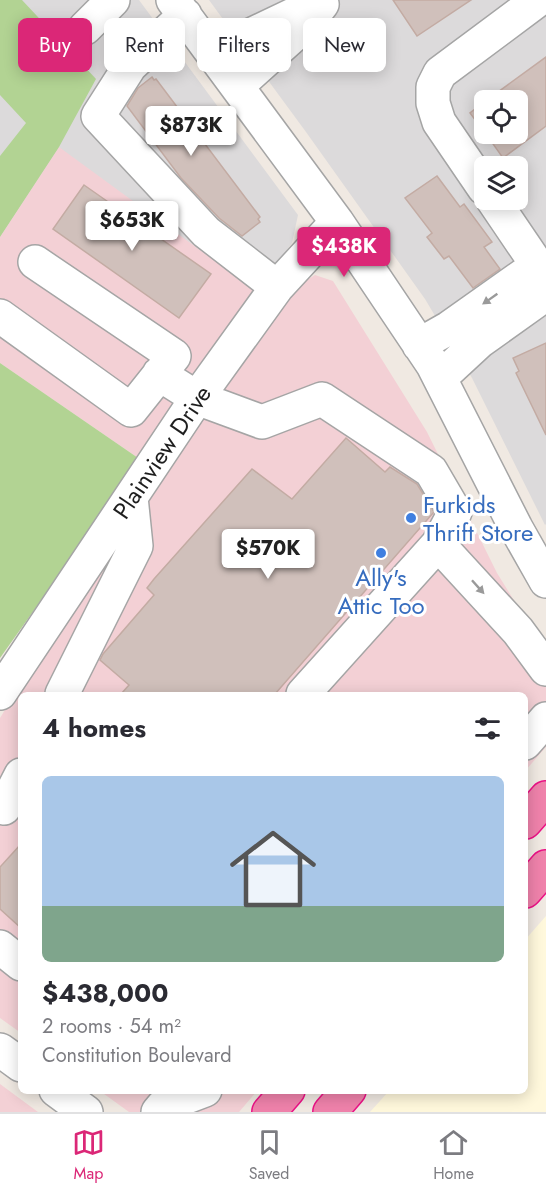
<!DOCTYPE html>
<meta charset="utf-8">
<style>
:root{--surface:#fff;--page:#f2f2f3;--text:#2b2b33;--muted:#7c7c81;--line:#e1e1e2;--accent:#db2777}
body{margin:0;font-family:Jost,sans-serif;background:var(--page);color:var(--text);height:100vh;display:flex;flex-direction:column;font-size:22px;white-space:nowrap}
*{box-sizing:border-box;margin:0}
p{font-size:20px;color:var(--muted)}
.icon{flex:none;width:33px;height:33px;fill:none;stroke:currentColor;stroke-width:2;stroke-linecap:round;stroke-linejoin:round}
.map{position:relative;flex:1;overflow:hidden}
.sheet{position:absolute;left:18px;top:692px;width:510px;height:402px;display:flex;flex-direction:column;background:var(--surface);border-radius:9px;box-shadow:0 3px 15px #0003}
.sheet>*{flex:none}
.banner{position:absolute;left:18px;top:18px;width:510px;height:54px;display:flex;gap:12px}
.controls{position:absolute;left:474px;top:90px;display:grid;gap:12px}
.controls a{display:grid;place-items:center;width:54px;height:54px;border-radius:9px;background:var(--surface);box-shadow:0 3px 15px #0003;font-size:30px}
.price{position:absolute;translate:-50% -51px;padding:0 14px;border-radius:6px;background:#fff;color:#222;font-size:20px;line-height:39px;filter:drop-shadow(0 2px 3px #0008)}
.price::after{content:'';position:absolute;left:50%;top:36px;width:18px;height:14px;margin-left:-9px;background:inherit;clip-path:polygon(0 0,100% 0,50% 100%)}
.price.on{background:var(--accent);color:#fff}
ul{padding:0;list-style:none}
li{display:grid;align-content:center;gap:12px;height:318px;padding:0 24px}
li span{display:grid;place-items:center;height:186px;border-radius:9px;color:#555}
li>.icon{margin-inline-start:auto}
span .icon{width:108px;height:108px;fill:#fffc;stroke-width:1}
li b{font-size:26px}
h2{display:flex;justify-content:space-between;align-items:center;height:72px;padding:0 24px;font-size:26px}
.pill{padding:0 21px;border-radius:9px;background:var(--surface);box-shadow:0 3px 15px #0003;font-size:21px;line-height:54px}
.pill.on{background:var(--accent);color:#fff}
.menu{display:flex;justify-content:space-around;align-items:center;height:84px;border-top:2px solid var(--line);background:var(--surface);font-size:16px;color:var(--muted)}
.menu a{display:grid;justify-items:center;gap:3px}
.menu .on{color:var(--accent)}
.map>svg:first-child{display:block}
</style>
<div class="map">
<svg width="546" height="1112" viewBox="0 0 546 1112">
<rect width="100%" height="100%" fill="#f0e9e2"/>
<path fill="#dcdadb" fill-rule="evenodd" d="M0,0H139L298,215L292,243L256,291L59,148L0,237Z
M209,0H546V524L545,525L472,378L425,299L306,132ZM484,100H518V134H484ZM484,166H518V200H484Z"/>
<path fill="#f3d0d5" d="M59,147L256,291L141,460L0,363V237Z
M315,275L333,281L427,432L497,573L546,652V747L525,771V694H21V1033L0,1018V718L21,684L279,308L302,283Z
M0,1084L38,1112H0Z
M100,1091H257L239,1112H129Z"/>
<path fill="#fff8dc" d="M546,916V1112H370L389,1091L525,1090V940Z"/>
<path fill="#b2d393" d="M0,0H22L96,79L59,147L0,237V156L26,123L0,95Z
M0,363L141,460L0,658Z"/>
<path fill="#d0c0bb" stroke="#c3aba3" stroke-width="1.5" d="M393,0H471L417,36Z
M546,57V126L503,158L486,134H518V100H487Z
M152,77L154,80L156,79L260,217L258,219L260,222L242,236L219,218L181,178L127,106L138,88Z
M484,102V132L470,113Z
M437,176L460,207L464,204L492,242L484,247L500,269L473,288L449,256L444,259L427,237L432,233L405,198Z
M84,185L211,274L179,318L53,229Z
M546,343V435L516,373L519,371L513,358Z
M346,438L385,472L390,467L417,484L434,512L275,694H121L129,685L100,660L103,654L154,595L147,588L154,579L252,469L292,499Z
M21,844V928L0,909V867Z"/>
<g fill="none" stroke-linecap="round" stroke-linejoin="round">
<g stroke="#a5a5a5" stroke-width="36">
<path id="minor" d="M173,0L337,222L433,365L516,528L546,581
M185,15L130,66L98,116L206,232L277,287
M85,28L113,0
M213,53L297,13L322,4L307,23L237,86
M484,188L439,122L433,103V87L440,73L538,0
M493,200L546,278
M0,316L131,410L174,356L35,262
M419,345L449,328L538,265
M159,374L197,398L262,422L322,399L431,471L455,512L438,544L303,694
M440,378L480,341L546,294
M438,544L518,631L546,669
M0,693L197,398L277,287L337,222
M62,694L136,546L131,497
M525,743L546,719
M4,808L21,775
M0,947L21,964
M0,1050L21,1065
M56,1090L86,1112
M158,1112L163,1106L205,1090"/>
</g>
<g stroke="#eb1286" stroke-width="36">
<path id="highway" d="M525,822L546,798
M525,891L546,867
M269,1112L288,1090
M330,1112L349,1090"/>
</g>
<use href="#minor" stroke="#fff" stroke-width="33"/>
<use href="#highway" stroke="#ef82ab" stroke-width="33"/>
</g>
<defs><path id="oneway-solid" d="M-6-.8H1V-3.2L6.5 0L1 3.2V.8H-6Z" transform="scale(1.5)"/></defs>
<g fill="#9a9a9a">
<use href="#oneway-solid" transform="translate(490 299) rotate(145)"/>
<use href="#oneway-solid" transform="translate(478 587) rotate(48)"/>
</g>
<g fill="#3f7fe0" stroke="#fff" stroke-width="2">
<circle cx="411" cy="518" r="6"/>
<circle cx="381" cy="553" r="6"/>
</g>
<g text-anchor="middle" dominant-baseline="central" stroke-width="6" stroke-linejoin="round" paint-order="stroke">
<g font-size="24" fill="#1e1e1e" stroke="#fff">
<text transform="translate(162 452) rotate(-56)">Plainview Drive</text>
</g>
<g font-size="24" fill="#366cbe" stroke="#fff" text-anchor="start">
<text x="423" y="504">Furkids<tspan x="423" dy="28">Thrift Store</tspan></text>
<text x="381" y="577" text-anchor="middle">Ally's<tspan x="381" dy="28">Attic Too</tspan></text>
</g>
</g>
</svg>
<div class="controls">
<a><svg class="icon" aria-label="locate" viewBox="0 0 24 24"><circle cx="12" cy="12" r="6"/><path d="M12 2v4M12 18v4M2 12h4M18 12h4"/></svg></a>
<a><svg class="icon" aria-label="layers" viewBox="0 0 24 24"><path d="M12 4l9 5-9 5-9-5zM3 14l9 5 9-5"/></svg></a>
</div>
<b class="price" style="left:191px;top:157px">$873K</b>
<b class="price" style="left:132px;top:252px">$653K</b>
<b class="price on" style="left:344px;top:278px">$438K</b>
<b class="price" style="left:268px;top:580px">$570K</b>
<div class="banner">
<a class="pill on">Buy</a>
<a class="pill">Rent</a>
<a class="pill">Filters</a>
<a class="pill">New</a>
</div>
<section class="sheet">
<h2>4 homes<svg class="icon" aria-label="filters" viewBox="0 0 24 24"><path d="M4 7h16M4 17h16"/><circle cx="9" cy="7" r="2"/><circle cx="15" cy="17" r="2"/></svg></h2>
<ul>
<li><span style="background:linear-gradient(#a9c7e8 70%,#7fa58c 0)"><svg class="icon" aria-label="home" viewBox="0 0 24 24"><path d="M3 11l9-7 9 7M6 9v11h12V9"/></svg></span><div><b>$438,000</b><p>2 rooms · 54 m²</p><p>Constitution Boulevard</p></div></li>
</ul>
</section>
</div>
<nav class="menu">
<a class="on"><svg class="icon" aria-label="map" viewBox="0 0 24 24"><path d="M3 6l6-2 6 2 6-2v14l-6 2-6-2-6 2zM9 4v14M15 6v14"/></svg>Map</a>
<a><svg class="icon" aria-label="saved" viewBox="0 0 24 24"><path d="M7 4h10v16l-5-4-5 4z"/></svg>Saved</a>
<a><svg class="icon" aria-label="home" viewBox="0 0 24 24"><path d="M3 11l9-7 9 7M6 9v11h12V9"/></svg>Home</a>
</nav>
